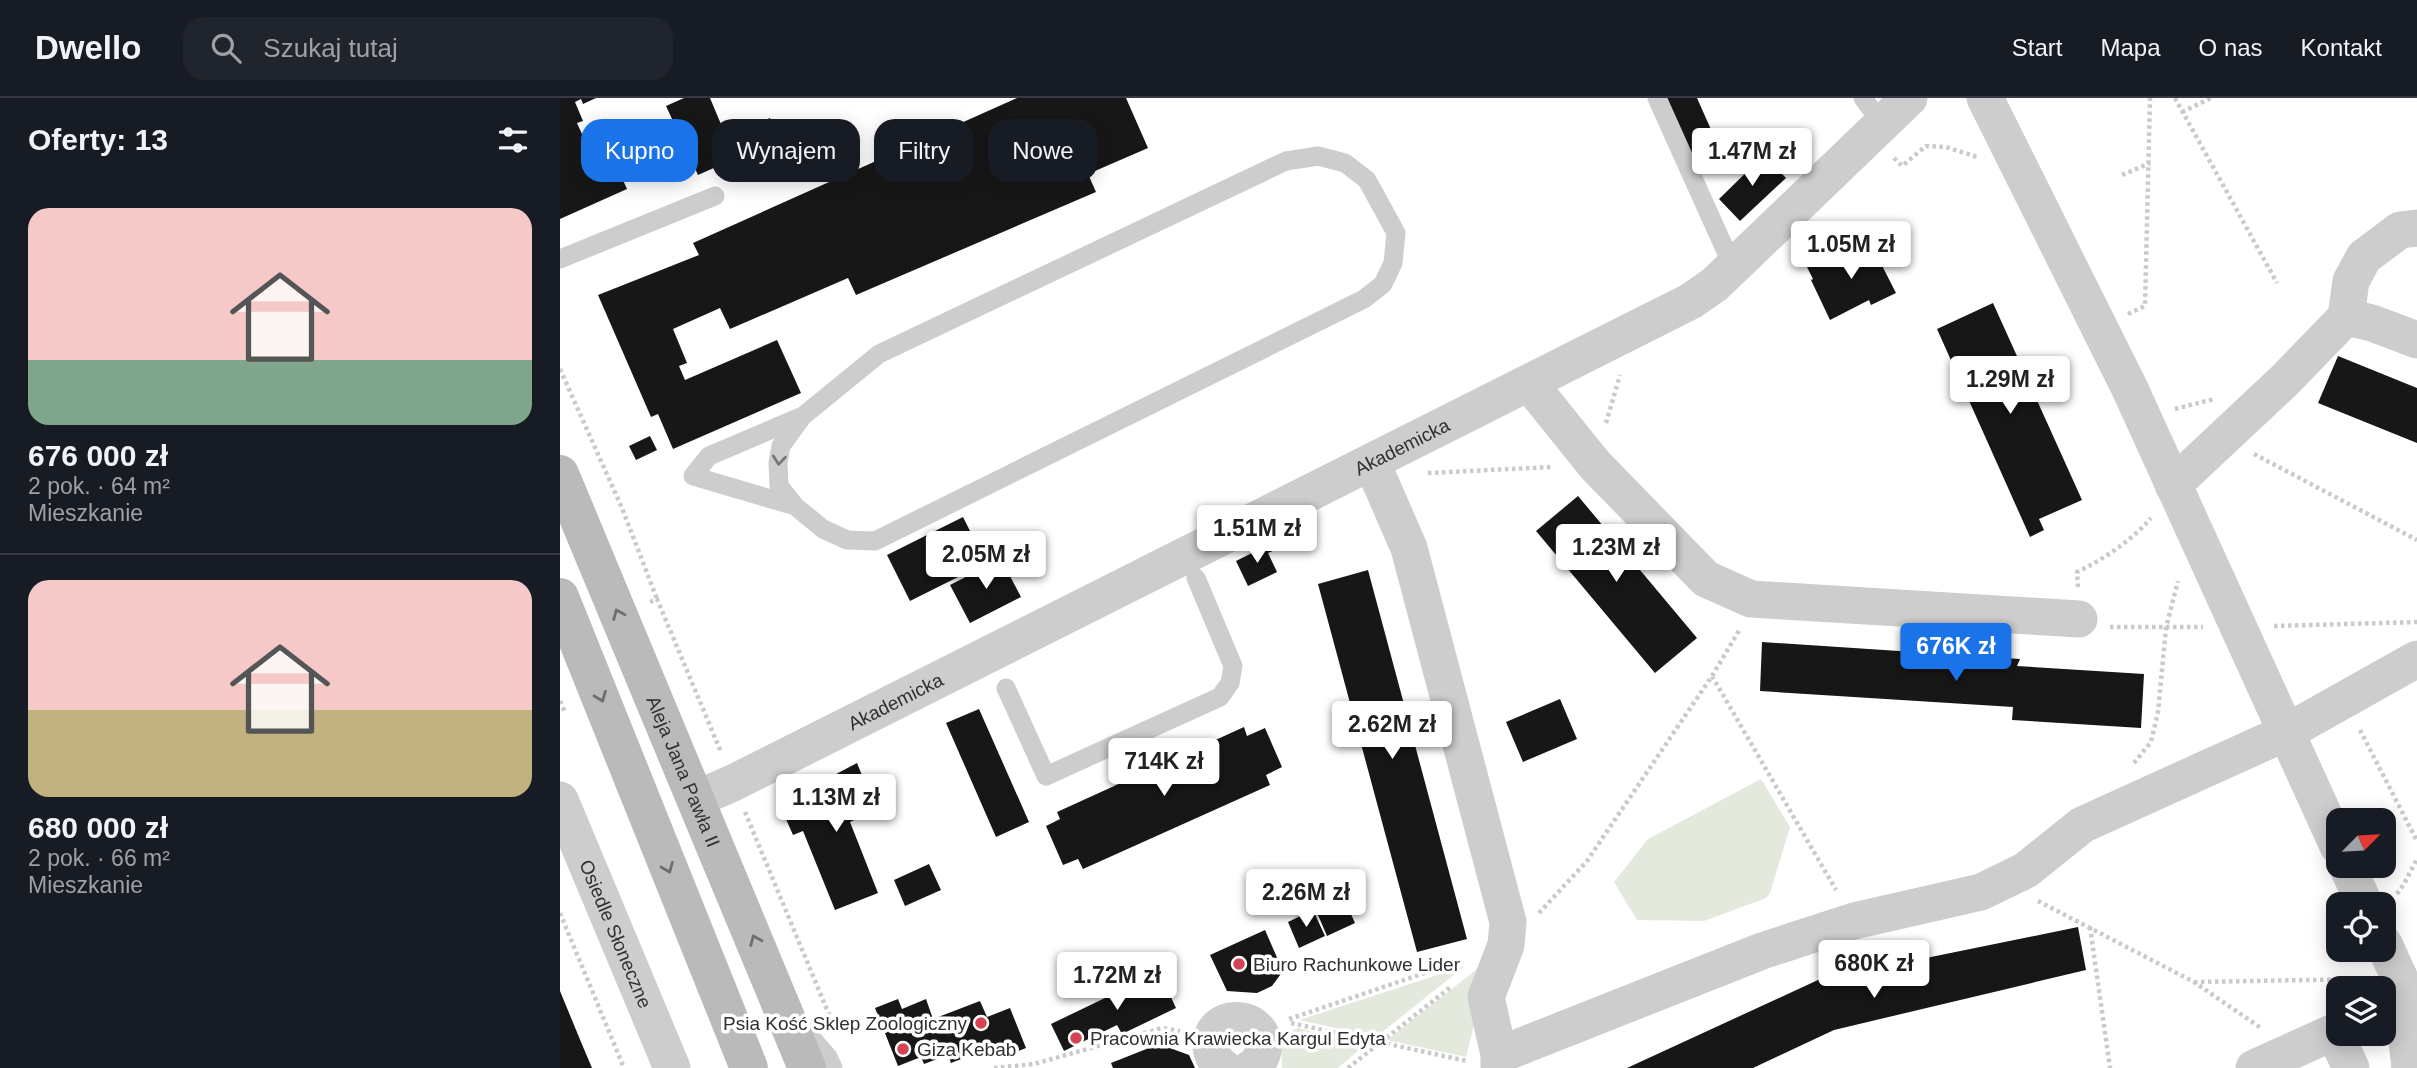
<!DOCTYPE html>
<html lang="pl">
<meta charset="utf-8">
<style>
:root{--surface:#171b24;--page:#20242c;--text:#f1f3f6;--muted:#9ea1a6;--line:#363941;--accent:#1a73e8}
body{margin:0;font-family:Helvetica,sans-serif;background:var(--page);color:var(--text);height:100vh;display:flex;flex-direction:column;font-size:26px;white-space:nowrap}
*{box-sizing:border-box;margin:0}
p{font-size:23px;color:var(--muted)}
.icon{flex:none;width:38px;height:38px;fill:none;stroke:currentColor;stroke-width:2;stroke-linecap:round;stroke-linejoin:round}
.map{position:relative;flex:1;overflow:hidden}
.side{display:flex;flex-direction:column;background:var(--surface);width:560px}
.side>*{flex:none}
.banner{position:absolute;left:21px;top:21px;width:665px;height:63px;display:flex;gap:14px}
.needle{width:46px;rotate:66deg}
.tools{position:absolute;left:1766px;top:710px;display:grid;gap:14px}
.tools a{display:grid;place-items:center;width:70px;height:70px;border-radius:14px;background:var(--surface);box-shadow:0 4px 18px #0003;font-size:35px}
.price{position:absolute;translate:-50% -60px;padding:0 16px;border-radius:7px;background:#fff;color:#222;font-size:23px;line-height:46px;filter:drop-shadow(0 2px 4px #0008)}
.price::after{content:'';position:absolute;left:50%;top:42px;width:21px;height:16px;margin-left:-10px;background:inherit;clip-path:polygon(0 0,100% 0,50% 100%)}
.price.on{background:var(--accent);color:#fff}
ul{padding:0;list-style:none}
li{display:grid;align-content:center;gap:14px;height:371px;padding:0 28px}
li+li{border-top:2px solid var(--line)}
li span{display:grid;place-items:center;height:217px;border-radius:21px;color:#555}
li>.icon{margin-inline-start:auto}
span .icon{width:126px;height:126px;fill:#fffc;stroke-width:1}
li b{font-size:30px}
h2{display:flex;justify-content:space-between;align-items:center;height:84px;padding:0 28px;font-size:30px}
.tag{padding:0 24px;border-radius:21px;background:var(--surface);box-shadow:0 4px 18px #0003;font-size:24px;line-height:63px}
.tag.on{background:var(--accent);color:#fff}
header{display:flex;align-items:center;gap:42px;box-sizing:border-box;height:98px;padding:0 35px;background:var(--surface);border-bottom:2px solid var(--line)}
header strong{font-size:33px}
nav{display:flex;gap:38px;margin-inline-start:auto;font-size:24px}
.search{width:490px;height:63px;background:var(--page);display:flex;align-items:center;gap:18px;box-sizing:border-box;padding:0 24px;border-radius:21px;color:var(--muted);font-size:26px}
main{display:flex;flex:1;min-height:0}
.map>svg:first-child{display:block}
</style>
<header>
<strong>Dwello</strong>
<div class="search"><svg class="icon" aria-label="search" viewBox="0 0 24 24"><circle cx="10" cy="10" r="6"/><path d="M15 15l6 6"/></svg>Szukaj tutaj</div>
<nav><a>Start</a><a>Mapa</a><a>O nas</a><a>Kontakt</a></nav>
</header>
<main>
<section class="side">
<h2>Oferty: 13<svg class="icon" aria-label="filters" viewBox="0 0 24 24"><path d="M4 7h16M4 17h16"/><circle cx="9" cy="7" r="2"/><circle cx="15" cy="17" r="2"/></svg></h2>
<ul>
<li><span style="background:linear-gradient(#f6c9c9 70%,#7fa58c 0)"><svg class="icon" aria-label="home" viewBox="0 0 24 24"><path d="M3 11l9-7 9 7M6 9v11h12V9"/></svg></span><div><b>676 000 zł</b><p>2 pok. · 64 m²</p><p>Mieszkanie</p></div></li>
<li><span style="background:linear-gradient(#f6c9c9 60%,#c2b280 0)"><svg class="icon" aria-label="home" viewBox="0 0 24 24"><path d="M3 11l9-7 9 7M6 9v11h12V9"/></svg></span><div><b>680 000 zł</b><p>2 pok. · 66 m²</p><p>Mieszkanie</p></div></li>
</ul>
</section>
<div class="map">
<svg width="1857" height="970" viewBox="0 0 1857 970">
<rect width="100%" height="100%" fill="#fff"/>
<path fill="#e3e9dd" d="M1201,681L1230,729L1210,795L1206,800L1144,823L1077,822L1054,784L1088,741Z
M931,860L906,959L827,942Z
M905,868L816,939L739,922Z
M738,930L806,946L778,970H722L721,937Z"/>
<path fill="#171717" d="M0,0H36L23,6L21,1L15,4L23,23L17,25L27,47L22,50L32,72L54,62L67,91L0,121Z
M124,0H150L163,31L176,25L180,33L210,20L212,26L207,28L214,43L138,77L106,8Z
M457,0H566L588,50L528,76L536,94L296,197L288,180L170,231L160,210L113,231L127,265L119,268L125,282L217,242L241,295L113,351L98,316L91,319L38,197L139,157L133,145Z
M1107,0H1137L1157,45L1132,56Z
M1204,57L1226,80L1180,123L1159,101Z
M1310,144L1336,195L1311,207L1309,202L1270,222L1251,182L1253,181L1247,169L1273,157L1278,168L1288,163L1285,157Z
M1433,205L1522,402L1479,421L1484,432L1470,439L1377,231Z
M1778,258L1857,290V345L1758,305Z
M90,338L97,352L76,362L69,348Z
M1018,398L1137,540L1095,575L976,433Z
M403,419L426,465L350,503L327,457Z
M712,445L715,452L708,455L717,474L688,488L676,463Z
M441,461L461,499L410,525L390,487Z
M808,472L907,841L857,854L758,486Z
M1202,544L1460,561L1457,568L1584,576L1581,630L1452,622L1453,609L1200,593Z
M1000,601L1017,641L963,664L946,624Z
M419,611L469,724L436,739L386,625Z
M684,629L687,638L705,630L722,669L706,677L710,687L523,771L518,761L503,767L486,728L500,721L497,714Z
M297,665L316,712L290,724L318,795L275,812L243,733L233,737L222,712L227,702L259,688L260,692L266,690L263,683Z
M369,766L381,792L345,808L334,782Z
M786,805L795,825L767,838L758,817Z
M753,812L765,838L739,850L728,824Z
M1518,829L1526,872L1274,932L1193,970H1067L1258,882Z
M705,832L723,873L712,888L697,895L667,893L650,857Z
M599,874L616,910L562,936L557,927L504,953L491,926Z
M0,893L21,944L32,970H0Z
M338,901L342,911L366,901L373,921L420,903L427,919L450,910L466,950L443,959L440,952L416,961L414,956L391,965L388,957L364,966L361,959L338,968L315,910Z
M599,946L629,957L635,970H553L551,965Z"/>
<g fill="none" stroke-linecap="round" stroke-linejoin="round">
<path stroke="#cacaca" stroke-width="4.5" stroke-dasharray="3.5 3.5" stroke-linecap="butt" d="M1615,0L1717,185
M1622,14L1651,0
M1334,60L1342,68L1366,48L1386,49L1417,59
M1562,77L1590,65
M1568,216L1585,208L1590,0
M0,271L62,410L97,501
M1615,311L1654,301
M1046,325L1060,277
M1694,356L1857,442
M868,375L992,369
M1518,489L1517,474C1544,461 1571,443 1591,420
M90,504L97,501L161,654
M1714,528L1857,524
M1550,529H1643
M1152,578L1276,792
M0,603L5,614
M1800,632L1857,743
M1574,665L1591,644L1598,614L1606,530L1618,483
M185,714L270,919
M1837,796L1844,786L1857,761
M1478,803L1634,884L1701,930
M0,815L64,970
M979,815L1027,763L1152,578L1180,531
M1530,829L1550,970
M1634,884L1803,881
M729,921L903,862
M731,925L907,963
M434,970L474,966L602,930L620,933
M788,970L892,888"/>
<path stroke="#cdcdcd" stroke-width="19" d="M1097,0L1173,169
M1303,0L1322,26
M758,58L785,65L807,82L836,135L833,165L823,186L804,201L315,443L287,442L263,431L235,408L133,378L149,358L243,318L319,256L726,63Z
M0,161L155,98
M235,408L219,388L218,365L221,348L242,319
M446,590L486,678L660,599L670,585L673,568L636,480
M242,929L268,959L273,970"/>
<g stroke="#cdcdcd" stroke-width="37">
<path d="M1425,0L1570,291L1778,748"/>
<path d="M1786,219L1791,183L1804,159L1840,132L1857,130"/>
<path d="M969,285L1035,367L1146,481L1191,501L1519,521"/>
<path d="M812,365L849,450L948,824L946,847L926,899L939,957V970"/>
<path d="M1613,387L1725,282L1786,219L1812,225L1857,242"/>
<path id="s1" d="M136,701L173,685L1131,203L1154,187L1173,169L1349,0"/>
<path id="s2" d="M0,702L112,970"/>
<path d="M1787,768L1805,807"/>
<path d="M1824,846L1840,881L1850,970"/>
<path d="M939,957L1202,853L1294,823L1421,794L1466,772L1522,727L1725,635L1857,561"/>
<path d="M664,970C656,965 651,956 651,947C651,911 709,916 703,953C701,961 698,966 691,970"/>
<path d="M1694,970L1774,934L1791,970"/>
</g>
<g stroke="#bababa" stroke-width="38">
<path id="s3" d="M0,376L247,970"/>
<path d="M0,499L189,970"/>
</g>
</g>
<defs><path id="oneway-chevron" d="M-2-3.5L2.5 0L-2 3.5" fill="none" stroke-width="1.6" stroke-linecap="round" stroke-linejoin="round" transform="scale(1.75)"/></defs>
<use stroke="#777" href="#oneway-chevron" transform="translate(219 362) rotate(96)"/>
<g stroke="#6e6e6e">
<use href="#oneway-chevron" transform="translate(58 516) rotate(-113)"/>
<use href="#oneway-chevron" transform="translate(41 599) rotate(68)"/>
<use href="#oneway-chevron" transform="translate(108 770) rotate(68)"/>
<use href="#oneway-chevron" transform="translate(195 842) rotate(-113)"/>
</g>
<g fill="#d64352" stroke="#fff" stroke-width="2.5">
<circle cx="679" cy="866" r="7"/>
<circle cx="421" cy="925" r="7"/>
<circle cx="516" cy="940" r="7"/>
<circle cx="343" cy="951" r="7"/>
</g>
<g text-anchor="middle" dominant-baseline="central" stroke-width="7" stroke-linejoin="round" paint-order="stroke">
<g font-size="19" fill="#303030" stroke="#fff">
<text stroke="none"><textPath href="#s1" startOffset="789">Akademicka</textPath></text>
<text stroke="none"><textPath href="#s1" startOffset="222">Akademicka</textPath></text>
<text stroke="none"><textPath href="#s3" startOffset="322">Aleja Jana Pawła II</textPath></text>
<text stroke="none"><textPath href="#s2" startOffset="145">Osiedle Słoneczne</textPath></text>
</g>
<g font-size="19" fill="#303030" stroke="#fff" text-anchor="start">
<text x="693" y="866">Biuro Rachunkowe Lider</text>
<text x="407" y="925" text-anchor="end">Psia Kość Sklep Zoologiczny</text>
<text x="530" y="940">Pracownia Krawiecka Kargul Edyta</text>
<text x="357" y="951">Giza Kebab</text>
</g>
</g>
</svg>
<div class="tools">
<a><svg class="needle" viewBox="-14 -14 28 28"><path d="M0-13l5 13h-10z" fill="#e53935"/><path d="M0 13l5-13h-10z" fill="#9ea1a6"/></svg></a>
<a><svg class="icon" aria-label="locate" viewBox="0 0 24 24"><circle cx="12" cy="12" r="6"/><path d="M12 2v4M12 18v4M2 12h4M18 12h4"/></svg></a>
<a><svg class="icon" aria-label="layers" viewBox="0 0 24 24"><path d="M12 4l9 5-9 5-9-5zM3 14l9 5 9-5"/></svg></a>
</div>
<b class="price" style="left:1192px;top:90px">1.47M zł</b>
<b class="price" style="left:1291px;top:183px">1.05M zł</b>
<b class="price" style="left:1450px;top:318px">1.29M zł</b>
<b class="price" style="left:697px;top:467px">1.51M zł</b>
<b class="price" style="left:1056px;top:486px">1.23M zł</b>
<b class="price" style="left:426px;top:493px">2.05M zł</b>
<b class="price on" style="left:1396px;top:585px">676K zł</b>
<b class="price" style="left:832px;top:663px">2.62M zł</b>
<b class="price" style="left:604px;top:700px">714K zł</b>
<b class="price" style="left:276px;top:736px">1.13M zł</b>
<b class="price" style="left:746px;top:831px">2.26M zł</b>
<b class="price" style="left:1314px;top:902px">680K zł</b>
<b class="price" style="left:557px;top:914px">1.72M zł</b>
<div class="banner">
<a class="tag on">Kupno</a>
<a class="tag">Wynajem</a>
<a class="tag">Filtry</a>
<a class="tag">Nowe</a>
</div>
</div>
</main>
